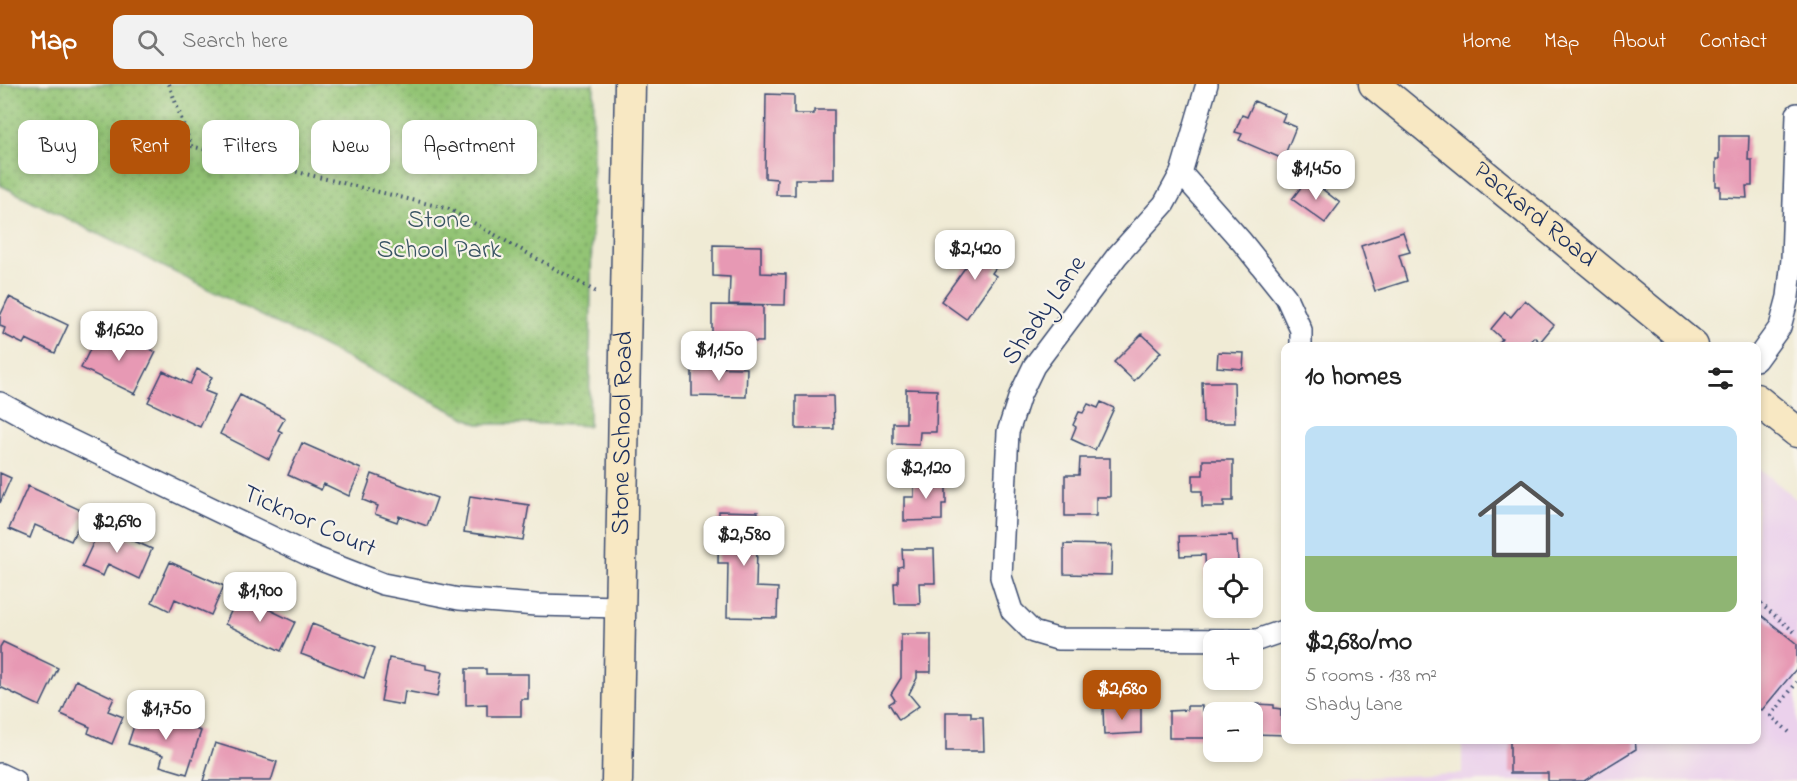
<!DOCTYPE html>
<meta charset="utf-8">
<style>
:root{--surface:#fff;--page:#f2f2f2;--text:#222;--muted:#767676;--accent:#b45309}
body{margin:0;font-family:"Indie Flower",sans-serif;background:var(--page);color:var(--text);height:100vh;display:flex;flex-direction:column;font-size:22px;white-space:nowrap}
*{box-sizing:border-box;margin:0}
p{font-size:20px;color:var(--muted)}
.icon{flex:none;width:33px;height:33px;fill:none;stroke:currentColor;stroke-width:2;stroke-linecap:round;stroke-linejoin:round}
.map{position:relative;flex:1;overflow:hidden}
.drawer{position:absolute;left:1281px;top:258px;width:480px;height:402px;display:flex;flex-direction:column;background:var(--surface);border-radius:12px;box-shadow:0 3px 9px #0003}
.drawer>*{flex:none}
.top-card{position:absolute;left:18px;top:36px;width:570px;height:54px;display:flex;gap:12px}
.fabs{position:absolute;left:1203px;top:474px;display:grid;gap:12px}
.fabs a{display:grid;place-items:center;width:60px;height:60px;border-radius:12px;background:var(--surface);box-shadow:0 3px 9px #0003;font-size:30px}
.price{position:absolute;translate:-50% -51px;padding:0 14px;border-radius:12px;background:#fff;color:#222;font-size:20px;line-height:39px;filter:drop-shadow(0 2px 3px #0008)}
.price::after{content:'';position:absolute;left:50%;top:36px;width:18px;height:14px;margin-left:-9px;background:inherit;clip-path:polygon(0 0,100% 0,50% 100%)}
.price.selected{background:var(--accent);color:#fff}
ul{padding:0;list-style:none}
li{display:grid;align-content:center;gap:12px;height:318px;padding:0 24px}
li span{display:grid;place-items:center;height:186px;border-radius:12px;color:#555}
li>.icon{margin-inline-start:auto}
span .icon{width:108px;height:108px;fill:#fffc;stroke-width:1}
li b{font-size:26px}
h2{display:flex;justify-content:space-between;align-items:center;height:72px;padding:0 24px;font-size:26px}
.tag{padding:0 21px;border-radius:12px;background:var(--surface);box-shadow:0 3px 9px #0003;font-size:21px;line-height:54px}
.tag.selected{background:var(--accent);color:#fff}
header{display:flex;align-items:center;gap:36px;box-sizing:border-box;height:84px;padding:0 30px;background:var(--accent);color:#fff}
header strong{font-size:28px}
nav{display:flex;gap:33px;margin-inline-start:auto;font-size:21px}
.search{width:420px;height:54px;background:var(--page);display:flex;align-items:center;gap:15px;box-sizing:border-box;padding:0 21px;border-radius:12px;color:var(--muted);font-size:22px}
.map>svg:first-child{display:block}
</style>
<header>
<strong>Map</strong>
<div class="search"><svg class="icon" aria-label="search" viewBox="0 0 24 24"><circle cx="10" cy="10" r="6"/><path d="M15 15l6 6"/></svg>Search here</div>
<nav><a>Home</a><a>Map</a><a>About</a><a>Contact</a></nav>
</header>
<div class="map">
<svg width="1797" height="697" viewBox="0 0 1797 697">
<defs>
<pattern id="park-dots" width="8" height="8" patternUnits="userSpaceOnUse" patternTransform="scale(1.5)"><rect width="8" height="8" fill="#93c475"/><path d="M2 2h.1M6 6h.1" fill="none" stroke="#77a063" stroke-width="1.8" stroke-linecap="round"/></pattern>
</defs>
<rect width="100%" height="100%" fill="#f7f3e8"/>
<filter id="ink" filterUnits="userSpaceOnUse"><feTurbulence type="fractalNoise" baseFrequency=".0167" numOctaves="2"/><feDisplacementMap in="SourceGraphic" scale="12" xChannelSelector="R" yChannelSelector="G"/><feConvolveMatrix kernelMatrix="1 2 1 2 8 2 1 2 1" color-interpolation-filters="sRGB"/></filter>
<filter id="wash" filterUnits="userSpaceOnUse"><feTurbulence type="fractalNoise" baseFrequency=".008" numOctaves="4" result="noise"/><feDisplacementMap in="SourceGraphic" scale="24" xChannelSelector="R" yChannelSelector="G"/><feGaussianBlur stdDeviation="1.35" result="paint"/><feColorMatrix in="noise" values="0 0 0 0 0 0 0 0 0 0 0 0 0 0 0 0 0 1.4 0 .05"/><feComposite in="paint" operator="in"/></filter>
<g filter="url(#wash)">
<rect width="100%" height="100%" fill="#f0ebd5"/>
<path fill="#ebd1ec" d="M1757,382L1797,416V697H1337V694L1462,690V656H1756Z"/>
<path fill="url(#park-dots)" stroke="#577a6a" stroke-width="1.5" d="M0,0H594L589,342L551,340H478L0,101Z"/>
<g id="blocks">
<path fill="#e799b4" d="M766,10L794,11V30H814V26H834V95H795V111H776L777,95L765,94Z
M1254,17L1285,30L1282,37L1296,43L1283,75L1239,56L1242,50L1235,48L1242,31L1247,33Z
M1719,52H1749L1748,76H1752V102H1746L1747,114L1720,113V102H1716V75H1719Z
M1308,94L1340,119L1325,139L1292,115Z
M1403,148L1410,168L1399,171L1407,197L1375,207L1361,162Z
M996,155L1009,165L992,189L996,192L966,235L941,217L972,174L979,179Z
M713,161L761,162V189L786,190L785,221L729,220L730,193L713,192Z
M9,213L68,241L55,269L26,255L23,260L3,250L5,244L0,242V232Z
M1525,216L1554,241L1540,258L1534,253L1526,262H1496L1502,255L1491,245L1505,228L1511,233Z
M712,221L763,222V258L712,257Z
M118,250L156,268L135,310L81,284L96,253L112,262Z
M1142,250L1161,268L1134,297L1114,278Z
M1218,268L1244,269L1243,285L1217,283Z
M692,283L747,284L746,313L692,312Z
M197,285L212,293L205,307L215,311L200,343L148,318L163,287L190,300Z
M1202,298H1234L1235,339H1203Z
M906,305L937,306L936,348H920L919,361L893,360V339H906Z
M240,311L285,334L278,346L282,348L269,375L220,350Z
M796,312H833L834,345H796Z
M1101,318L1114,324L1095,366L1071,355L1076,343L1073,341L1079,328L1083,329L1088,320L1098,324Z
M302,359L361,385L349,412L324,400L321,406L288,391Z
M1080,374H1110V413H1096V432H1065V391H1079Z
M1203,376H1233V417H1224V423H1202V407H1193V391H1203Z
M0,389L11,394L0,419Z
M372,390L437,414L427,442L399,432L397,438L375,430L378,422L363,416Z
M914,392H942V403H946V420H942V436L904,437V413H914Z
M28,402L85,428L71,457L35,441L30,454L9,445Z
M470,412L529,421L523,456L464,448Z
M719,427L758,428L756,503L778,504L777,534L727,533L728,479H718Z
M101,442L152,465L139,495L108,480L103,492L82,483Z
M1232,451L1233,457H1237L1238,479H1234V484H1214V495H1206L1205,471L1180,472L1179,452Z
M1064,460L1112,461L1111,491L1064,490Z
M902,465H934L935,499H919L920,520H895L894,499H898V483L903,482Z
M170,478L224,502L211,531L175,515L170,527L152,518Z
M239,511L295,538L281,567L225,540Z
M1756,527L1797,560V584L1762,626L1756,622Z
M312,540L375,564L364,594L301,570Z
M901,550H931V588H917V594L909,610L919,622L899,636L889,620L895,616L891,610L901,594Z
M3,558L58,584L40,622L0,603V563Z
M389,574L426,581V585L442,588L437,613L405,607L403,621L381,617Z
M466,585H486V590H528V615H521V632H487V620L466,621Z
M76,596L114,614L108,627L123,633L112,660L88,649L90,643L61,630Z
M1257,620L1274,621V624L1281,625V636H1286V651L1252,650V628H1247V624L1257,625Z
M1187,622H1202V627H1213V654H1169V627L1187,626Z
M1141,623V649L1104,651L1103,624Z
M139,627L201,647L187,690L160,682L163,671L128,660Z
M946,628H971V633H983L984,667H946Z
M1510,656H1635L1636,665L1584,697H1548V689H1510Z
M215,659L277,678L271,697H203Z"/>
</g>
</g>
<g filter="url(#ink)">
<use href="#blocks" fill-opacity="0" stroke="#3b4b70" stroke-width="1.5"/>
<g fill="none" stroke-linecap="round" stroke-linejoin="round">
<g stroke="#3b4b70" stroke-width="24">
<path id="street" d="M1207,0L1181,89L1164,120L1117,172L1034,282L1020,311L1008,348L1001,493L1012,527L1033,548L1057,555L1257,556L1286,546
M1181,89L1242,158L1286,213L1301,246V262
M1756,276L1780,243L1788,213L1792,175L1797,30
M0,319L53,348L311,472L383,500L459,515L536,521L620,523
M0,690L15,697"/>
</g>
<g stroke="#3b4b70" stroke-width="33">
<g id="secondary">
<path id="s1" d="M1374,0L1693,262"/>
<path d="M1756,315L1797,348"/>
<path id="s2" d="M617,697L630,0"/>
</g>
</g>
<path stroke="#3b4b70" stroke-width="4" stroke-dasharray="1.5 4.5" stroke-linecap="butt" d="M169,0L191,62L449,125L598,209
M1756,516L1797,550
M1789,648L1771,632L1797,598"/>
<use href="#street" stroke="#fff" stroke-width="21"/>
<use href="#secondary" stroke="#f8e8c3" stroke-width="30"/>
</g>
</g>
<g text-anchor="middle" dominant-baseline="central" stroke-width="4.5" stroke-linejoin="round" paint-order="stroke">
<g font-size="26" fill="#1b2f5e" stroke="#f7f3e8">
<text stroke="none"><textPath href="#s1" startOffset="207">Packard Road</textPath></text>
<text transform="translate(1045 227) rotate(-55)">Shady Lane</text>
<text stroke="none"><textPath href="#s2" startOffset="348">Stone School Road</textPath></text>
<text transform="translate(309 438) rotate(24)">Ticknor Court</text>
</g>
<g font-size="26" fill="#395464" stroke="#f7f3e8">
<text x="439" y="137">Stone<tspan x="439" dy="30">School Park</tspan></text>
</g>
</g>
</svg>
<div class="fabs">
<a><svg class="icon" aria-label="locate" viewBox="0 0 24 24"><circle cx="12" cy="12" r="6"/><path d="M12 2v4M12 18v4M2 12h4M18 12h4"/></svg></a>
<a>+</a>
<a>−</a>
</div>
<b class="price" style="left:1316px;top:117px">$1,450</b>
<b class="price" style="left:975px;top:197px">$2,420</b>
<b class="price" style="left:119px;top:278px">$1,620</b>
<b class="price" style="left:719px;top:298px">$1,150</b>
<b class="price" style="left:926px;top:416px">$2,120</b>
<b class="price" style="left:117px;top:470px">$2,690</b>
<b class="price" style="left:744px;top:483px">$2,580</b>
<b class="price" style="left:260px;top:539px">$1,900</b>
<b class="price selected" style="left:1122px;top:637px">$2,680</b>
<b class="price" style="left:166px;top:657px">$1,750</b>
<div class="top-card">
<a class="tag">Buy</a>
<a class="tag selected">Rent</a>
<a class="tag">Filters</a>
<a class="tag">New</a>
<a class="tag">Apartment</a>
</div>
<section class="drawer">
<h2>10 homes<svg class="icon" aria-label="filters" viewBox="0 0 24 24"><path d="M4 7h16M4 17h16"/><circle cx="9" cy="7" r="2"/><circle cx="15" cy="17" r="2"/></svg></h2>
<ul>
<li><span style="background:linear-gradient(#bfe0f5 70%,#8fb573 0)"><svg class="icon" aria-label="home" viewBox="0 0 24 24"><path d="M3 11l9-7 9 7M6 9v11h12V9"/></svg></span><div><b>$2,680/mo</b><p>5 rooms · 138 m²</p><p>Shady Lane</p></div></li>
</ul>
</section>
</div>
